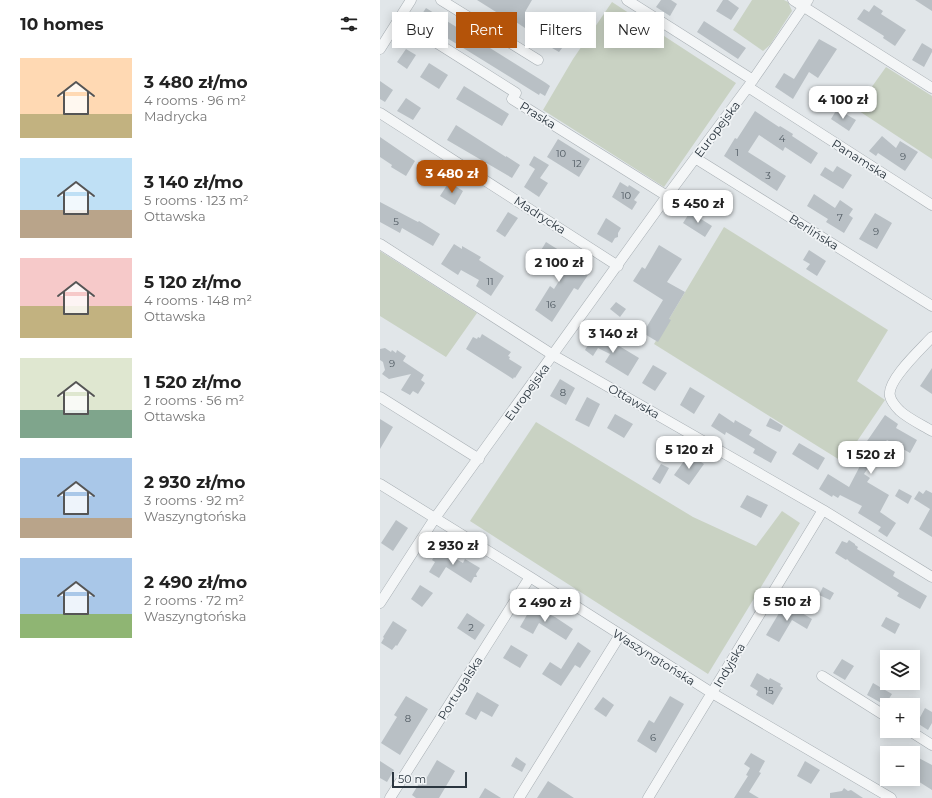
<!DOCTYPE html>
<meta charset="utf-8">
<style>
:root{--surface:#fff;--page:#f2f2f2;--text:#222;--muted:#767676;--accent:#b45309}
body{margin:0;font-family:Montserrat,sans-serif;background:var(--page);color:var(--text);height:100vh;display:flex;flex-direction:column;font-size:15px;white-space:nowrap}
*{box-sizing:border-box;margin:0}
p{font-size:13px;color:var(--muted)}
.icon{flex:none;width:22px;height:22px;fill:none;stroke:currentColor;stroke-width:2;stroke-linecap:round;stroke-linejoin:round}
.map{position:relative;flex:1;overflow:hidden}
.sheet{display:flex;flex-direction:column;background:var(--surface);width:380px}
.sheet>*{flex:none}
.guide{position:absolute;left:12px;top:12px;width:380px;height:36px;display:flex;gap:8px}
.tools{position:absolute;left:500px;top:650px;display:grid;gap:8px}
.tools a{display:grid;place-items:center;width:40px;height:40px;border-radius:0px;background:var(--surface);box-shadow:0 2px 10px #0003;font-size:20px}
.scale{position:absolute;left:12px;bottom:10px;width:75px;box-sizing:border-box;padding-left:4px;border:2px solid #2b363f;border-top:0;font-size:11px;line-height:14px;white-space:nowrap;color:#2b363f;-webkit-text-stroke:3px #f1f4f6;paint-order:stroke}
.price{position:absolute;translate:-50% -34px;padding:0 9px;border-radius:8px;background:#fff;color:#222;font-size:13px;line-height:26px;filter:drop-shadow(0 1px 2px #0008)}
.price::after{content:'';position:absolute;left:50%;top:24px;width:12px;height:9px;margin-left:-6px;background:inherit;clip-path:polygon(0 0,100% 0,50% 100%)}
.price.on{background:var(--accent);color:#fff}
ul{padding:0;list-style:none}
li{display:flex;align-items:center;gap:12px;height:100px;padding:0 20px}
li span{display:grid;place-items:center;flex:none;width:112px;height:80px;border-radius:0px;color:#555}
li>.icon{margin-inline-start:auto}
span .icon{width:48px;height:48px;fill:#fffc;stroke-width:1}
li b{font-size:17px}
h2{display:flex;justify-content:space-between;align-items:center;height:48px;padding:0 20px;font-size:17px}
.pill{padding:0 14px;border-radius:0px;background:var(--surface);box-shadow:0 2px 10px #0003;font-size:14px;line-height:36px}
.pill.on{background:var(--accent);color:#fff}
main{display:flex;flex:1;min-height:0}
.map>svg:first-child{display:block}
</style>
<main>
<section class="sheet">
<h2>10 homes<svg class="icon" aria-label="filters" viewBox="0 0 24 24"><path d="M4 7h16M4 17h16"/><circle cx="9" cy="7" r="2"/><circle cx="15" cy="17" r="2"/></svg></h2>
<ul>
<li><span style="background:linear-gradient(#ffd9b3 70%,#c2b280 0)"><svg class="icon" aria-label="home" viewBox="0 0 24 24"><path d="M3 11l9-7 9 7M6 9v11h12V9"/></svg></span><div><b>3 480 zł/mo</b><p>4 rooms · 96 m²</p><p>Madrycka</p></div></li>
<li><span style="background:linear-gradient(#bfe0f5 65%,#b9a48a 0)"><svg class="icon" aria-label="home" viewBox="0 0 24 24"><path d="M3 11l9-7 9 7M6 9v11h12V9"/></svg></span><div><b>3 140 zł/mo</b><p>5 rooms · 123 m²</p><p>Ottawska</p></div></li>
<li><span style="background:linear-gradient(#f6c9c9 60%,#c2b280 0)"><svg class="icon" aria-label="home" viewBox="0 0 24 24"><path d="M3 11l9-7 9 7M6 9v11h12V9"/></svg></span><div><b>5 120 zł/mo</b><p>4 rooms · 148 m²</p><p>Ottawska</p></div></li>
<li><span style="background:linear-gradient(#dfe7d0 65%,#7fa58c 0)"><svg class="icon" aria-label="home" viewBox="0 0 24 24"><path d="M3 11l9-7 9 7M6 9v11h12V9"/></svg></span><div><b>1 520 zł/mo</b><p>2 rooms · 56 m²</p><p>Ottawska</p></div></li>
<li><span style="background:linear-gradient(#a9c7e8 75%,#b9a48a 0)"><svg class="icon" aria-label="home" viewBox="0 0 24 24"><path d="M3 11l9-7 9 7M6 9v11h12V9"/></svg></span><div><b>2 930 zł/mo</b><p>3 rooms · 92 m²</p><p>Waszyngtońska</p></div></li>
<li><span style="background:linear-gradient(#a9c7e8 70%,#8fb573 0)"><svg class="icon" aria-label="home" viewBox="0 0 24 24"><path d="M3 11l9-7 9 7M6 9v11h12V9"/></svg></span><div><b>2 490 zł/mo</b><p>2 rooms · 72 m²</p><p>Waszyngtońska</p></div></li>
</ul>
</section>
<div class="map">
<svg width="552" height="798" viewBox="0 0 552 798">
<rect width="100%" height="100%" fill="#e1e6e9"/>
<path fill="#c9d2c3" d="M372,0H404L408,2L412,11L390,45L383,51L353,30Z
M232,2L356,83L284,187L163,110L193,59Z
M506,67L552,96V159L476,109Z
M344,227L508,330L477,381L505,400L463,462L274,344Z
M0,251L97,313L66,357L0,316Z
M156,422L313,517L376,546L402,511L420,523L328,674L90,521Z"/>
<path fill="#b9c0c5" d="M97,0H152L145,12L189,39L179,52L146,33L148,30L133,20L132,22Z
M281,0H291L297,4L290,16L276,7Z
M343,0H348L359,8L351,20L336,11Z
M535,0H552V11Z
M494,5L503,11L501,14L526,30L515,46L503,38L504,36L477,19L484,9L489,12Z
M46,8L166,83L170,86L165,96L160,93L159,95L38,20Z
M324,21L366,48L358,59L317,32Z
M439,39L457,49L438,78L429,72L413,99L395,87L404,73L414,79Z
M542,43L552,49V52L544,67L532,60Z
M26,49L36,55L27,69L17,62Z
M49,63L68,75L59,89L40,77Z
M0,81L13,90L5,102L0,99Z
M84,86L129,114L122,126L76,99Z
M26,98L41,108L33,120L17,111Z
M457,109L476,120L469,131L451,119Z
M375,111L399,127L400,126L413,134L412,136L438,153L431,164L405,147L403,151L379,135L368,152L406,176L397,191L344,156L355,138L357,139Z
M76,125L126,157V156L140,165L132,178L67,140Z
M502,136L516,148L520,141L538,152L525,171L498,153L496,156L489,151Z
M0,137L35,161L26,176L11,167L12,165L0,157Z
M178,139L210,159L199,177L167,157Z
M154,156L169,165L160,178L168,183L159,197L144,187L155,169L149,165Z
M457,166L472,175L463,189L440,175L445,167L453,172Z
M69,182L83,191L75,205L60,196Z
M240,182L248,187L249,185L260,192L254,200L257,202L252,210L232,197Z
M434,194L455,208L460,200L473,209L469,215L473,218L464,233L446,222L448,219L427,206Z
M0,202L38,222L39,221L60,234L53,246L22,228L20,233L0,222Z
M128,212L138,218L125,237L116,231Z
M310,212L332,226L325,237L303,223Z
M495,213L512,223L497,249L479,239Z
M226,218L241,228L238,233V237L235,238L232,243L217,234Z
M166,242L182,252L179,257L208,275L198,290L194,288L172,322L155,310L170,286L174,289L184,273L157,257Z
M74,244L82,249V246L101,257L99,260L124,276L111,296L96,286L99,280L81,270L78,275L61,264Z
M279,245L302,259L287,282L305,292L289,319L291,320L278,342L263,333L283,300L253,281L262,267L265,269Z
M429,250L446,261L437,276L426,269L430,264L423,260Z
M236,302L246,309L240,317L230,309Z
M216,332L259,358L248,376L225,362L230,354L218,348L213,356L205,350Z
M102,334L131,352L128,356L130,357L129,359L142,367L135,378L134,377L133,379L86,349L93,337L97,339L98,337L100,338Z
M5,348L11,352L12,350L16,353L17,350L26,356L23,361L44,375L41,380L45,383L38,394L33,391L30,395L21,390L31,374L9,379L2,374L5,370L3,362L0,360V349Z
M273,365L287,373L275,391L262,383Z
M552,368V394L540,386Z
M180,379L195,388L186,405L170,396Z
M310,387L325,396L314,414L300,405Z
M207,397L220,404L209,427L195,420Z
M339,413L354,423L355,420L372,430L369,435L397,452L391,463L373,453L375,449L346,432L345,435L331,426Z
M235,414L253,424L244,438L227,428Z
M505,415L518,424L516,428L537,440L530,453L507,440L484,474L490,478L487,482L509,495L500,512L516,523L507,537L498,531L501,527L478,513L482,506L460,495L458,498L453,495L452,497L439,489L448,474L469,487L481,464L474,460Z
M390,418L403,426L400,432L386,426Z
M0,419L13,427L0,449Z
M419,443L445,458L438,470L412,454Z
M309,454L324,464L309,485L294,475Z
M281,464L289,468L280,484L272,479Z
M519,489L532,496L528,504L515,496Z
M546,490L552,493V537L539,529L550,509L534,499L539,491L543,494Z
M367,495L388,505L381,518L360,507Z
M16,520L28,528L13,551L1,543Z
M469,540L475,544V545L478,547L477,549L515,572L513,576L547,596L540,609L517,596L519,593L470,562L467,559L466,560L455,553L462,541L467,543Z
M59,549L83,563L85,559L100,568L96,574L97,577H94L91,583L66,567L59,578L49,572L55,562L52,560Z
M40,585L53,593L42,607L31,599Z
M443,587L454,593L450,600L439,595Z
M405,603L432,619L427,629L412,620L399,642L386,635Z
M152,606L175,617L193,629L186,640L159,623L153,634L140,627Z
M87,613L105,625L95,640L77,628Z
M506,617L520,624L515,634L501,626Z
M13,621L27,630L17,646L16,645L12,650L1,643L4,638L3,637Z
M198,642L211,651L200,668L195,665L181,686L162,674L170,662L181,669Z
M131,645L148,655L140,668L123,658Z
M462,659L474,666L465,680L453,673Z
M377,673L389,680L390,678L401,684L400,686L403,688L393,705L376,695L378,691L370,686Z
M493,683L512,694L505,705L487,695Z
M97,692L119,705L112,717L101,711L96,720L85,714Z
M26,696L48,709L20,755L1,743L17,717L14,715Z
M290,696L304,704L276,753L257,741L269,720L274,723Z
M223,697L234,705L226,717L214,709Z
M545,708L552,712V723L548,730L537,723Z
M371,753L385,761L379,772L381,773L369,792L379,798H354L368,776L366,775L370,768L364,764Z
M533,755L552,765V790L533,778Z
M136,757L146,764L142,772L131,766Z
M57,760L75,771L59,798H36L32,795L40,782L43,784Z
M0,761L14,770L7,782L0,778Z
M425,761L440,770L431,784L417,776Z
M168,781L194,798H157Z
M105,788L121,798H99Z
M464,788L468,791L471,790L483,798H450V793L462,791Z"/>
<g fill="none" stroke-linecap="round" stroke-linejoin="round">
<g stroke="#a7aeb3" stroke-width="11">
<path id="minor" d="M61,0L158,60
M247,0L373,80
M413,0L552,88
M19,19L136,93L132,99L287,196
M0,49L31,0
M368,87L552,205
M0,113L238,266
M315,158L552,306
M0,244L173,355L443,510L552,577
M552,337C541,349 506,381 510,396C511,401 517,408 520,411C529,419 542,425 552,431
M0,397L99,459
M0,484L150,577L332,693L511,798
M0,603L55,518L287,196L368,87L428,0
M442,676L507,717
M530,731L552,745
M10,798L150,577
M139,798L240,635
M268,798L443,510"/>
</g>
<use href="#minor" stroke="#f4f6f7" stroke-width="10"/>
</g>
<g text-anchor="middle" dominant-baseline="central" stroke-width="3.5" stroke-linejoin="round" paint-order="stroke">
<g font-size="10" fill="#4e5860">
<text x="402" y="138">4</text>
<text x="357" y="152">1</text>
<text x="181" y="153">10</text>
<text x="523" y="156">9</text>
<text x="197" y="163">12</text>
<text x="388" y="175">3</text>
<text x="246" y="195">10</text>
<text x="460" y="217">7</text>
<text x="16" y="221">5</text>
<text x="496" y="231">9</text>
<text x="110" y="281">11</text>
<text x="171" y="304">16</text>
<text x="12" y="363">9</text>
<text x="183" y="392">8</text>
<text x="91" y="627">2</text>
<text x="389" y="690">15</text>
<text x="28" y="718">8</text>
<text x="273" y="737">6</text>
</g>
<g font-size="12" fill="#2b363f" stroke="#f1f4f6">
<text transform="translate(158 115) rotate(32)">Praska</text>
<text transform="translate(337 129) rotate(-53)">Europejska</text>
<text transform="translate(480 159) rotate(32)">Panamska</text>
<text transform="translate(160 215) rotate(33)">Madrycka</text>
<text transform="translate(434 232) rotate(32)">Berlińska</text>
<text transform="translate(147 392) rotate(-54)">Europejska</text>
<text transform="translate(254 401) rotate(30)">Ottawska</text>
<text transform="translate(274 657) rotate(32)">Waszyngtońska</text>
<text transform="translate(349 665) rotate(-59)">Indyjska</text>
<text transform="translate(80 688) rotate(-58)">Portugalska</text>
</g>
</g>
</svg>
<div class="tools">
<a><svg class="icon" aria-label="layers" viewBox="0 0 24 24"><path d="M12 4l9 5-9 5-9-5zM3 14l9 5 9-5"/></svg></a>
<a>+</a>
<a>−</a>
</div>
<div class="scale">50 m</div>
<b class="price" style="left:463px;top:120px">4 100 zł</b>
<b class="price on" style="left:72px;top:194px">3 480 zł</b>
<b class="price" style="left:318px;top:224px">5 450 zł</b>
<b class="price" style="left:179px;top:283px">2 100 zł</b>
<b class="price" style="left:233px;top:354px">3 140 zł</b>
<b class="price" style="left:309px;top:470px">5 120 zł</b>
<b class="price" style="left:491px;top:475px">1 520 zł</b>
<b class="price" style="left:73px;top:566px">2 930 zł</b>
<b class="price" style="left:407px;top:622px">5 510 zł</b>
<b class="price" style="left:165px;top:623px">2 490 zł</b>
<div class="guide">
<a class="pill">Buy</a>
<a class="pill on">Rent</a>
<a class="pill">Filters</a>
<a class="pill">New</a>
</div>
</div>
</main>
